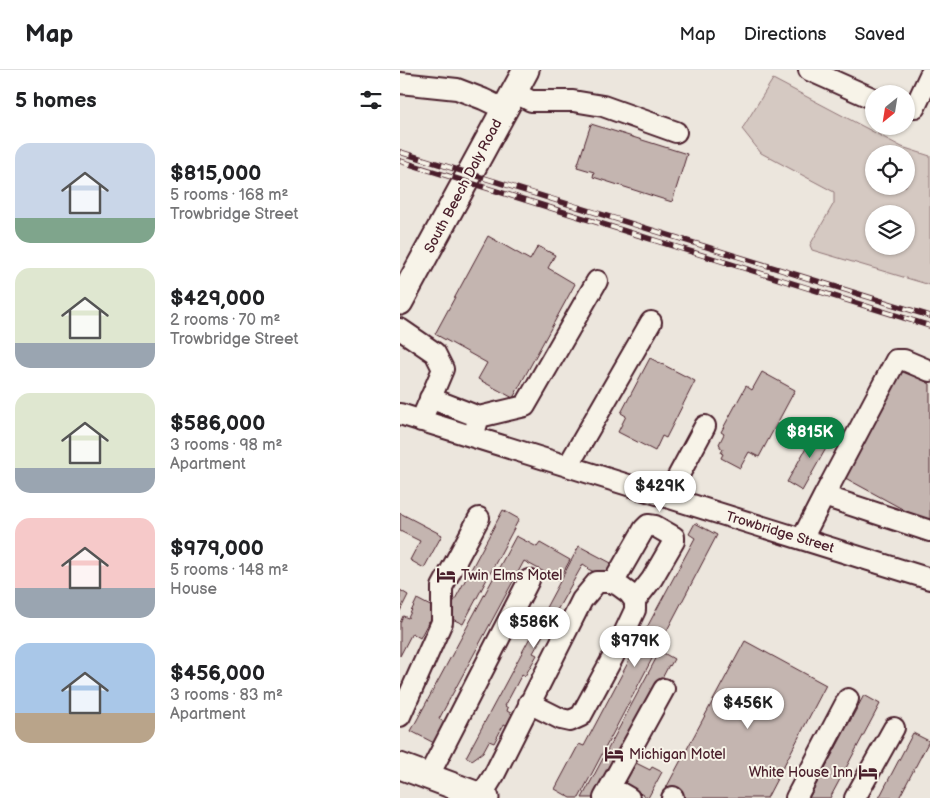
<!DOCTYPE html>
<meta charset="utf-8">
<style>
:root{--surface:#fff;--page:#f6f6f6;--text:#202124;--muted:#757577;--line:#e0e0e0;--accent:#0b8043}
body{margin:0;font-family:"Balsamiq Sans",sans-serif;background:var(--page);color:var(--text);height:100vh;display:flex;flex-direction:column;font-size:19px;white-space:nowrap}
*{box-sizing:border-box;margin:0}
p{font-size:16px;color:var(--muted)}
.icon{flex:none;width:28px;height:28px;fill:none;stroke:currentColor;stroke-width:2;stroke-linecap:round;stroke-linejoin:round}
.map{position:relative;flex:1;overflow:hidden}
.side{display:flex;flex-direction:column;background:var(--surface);width:400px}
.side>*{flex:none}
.needle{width:32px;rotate:210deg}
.fabs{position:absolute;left:465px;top:15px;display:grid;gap:10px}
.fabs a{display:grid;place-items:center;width:50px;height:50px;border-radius:50%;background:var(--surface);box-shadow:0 1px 4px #0004;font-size:25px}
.price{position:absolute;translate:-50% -42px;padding:0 11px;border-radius:18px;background:#fff;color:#222;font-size:16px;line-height:32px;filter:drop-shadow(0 1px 2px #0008)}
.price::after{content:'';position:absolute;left:50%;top:30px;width:15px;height:11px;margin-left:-8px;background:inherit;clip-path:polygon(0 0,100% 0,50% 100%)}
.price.current{background:var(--accent);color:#fff}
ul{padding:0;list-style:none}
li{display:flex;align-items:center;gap:15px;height:125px;padding:0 15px}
li span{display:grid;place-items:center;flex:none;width:140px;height:100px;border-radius:15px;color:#555}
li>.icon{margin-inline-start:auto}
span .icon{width:60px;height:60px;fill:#fffc;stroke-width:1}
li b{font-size:21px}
h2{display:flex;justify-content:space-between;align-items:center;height:60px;padding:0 15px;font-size:21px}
header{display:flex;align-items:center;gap:30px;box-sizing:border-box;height:70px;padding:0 25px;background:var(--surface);border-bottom:1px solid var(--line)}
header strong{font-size:24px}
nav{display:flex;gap:28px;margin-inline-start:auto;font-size:18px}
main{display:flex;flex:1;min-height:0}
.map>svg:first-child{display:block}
</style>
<header>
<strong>Map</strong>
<nav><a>Map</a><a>Directions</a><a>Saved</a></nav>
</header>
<main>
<section class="side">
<h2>5 homes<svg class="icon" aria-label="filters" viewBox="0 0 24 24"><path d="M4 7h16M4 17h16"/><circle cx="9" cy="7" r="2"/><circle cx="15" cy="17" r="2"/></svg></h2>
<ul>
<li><span style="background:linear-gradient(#c9d6e8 75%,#7fa58c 0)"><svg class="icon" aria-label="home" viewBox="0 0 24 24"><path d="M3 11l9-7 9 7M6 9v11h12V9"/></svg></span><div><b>$815,000</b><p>5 rooms · 168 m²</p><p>Trowbridge Street</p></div></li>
<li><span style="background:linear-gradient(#dfe7d0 75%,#9aa5b1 0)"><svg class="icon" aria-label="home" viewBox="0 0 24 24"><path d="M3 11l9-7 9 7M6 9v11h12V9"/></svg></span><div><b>$429,000</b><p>2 rooms · 70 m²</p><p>Trowbridge Street</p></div></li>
<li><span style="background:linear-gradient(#dfe7d0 75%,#9aa5b1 0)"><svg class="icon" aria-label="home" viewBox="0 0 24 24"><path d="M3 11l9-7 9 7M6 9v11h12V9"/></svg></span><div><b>$586,000</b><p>3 rooms · 98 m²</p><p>Apartment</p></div></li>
<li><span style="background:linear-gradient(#f6c9c9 70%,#9aa5b1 0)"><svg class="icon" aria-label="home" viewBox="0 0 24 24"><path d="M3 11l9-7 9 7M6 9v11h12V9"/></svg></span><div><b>$979,000</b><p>5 rooms · 148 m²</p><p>House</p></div></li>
<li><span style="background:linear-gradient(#a9c7e8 70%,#b9a48a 0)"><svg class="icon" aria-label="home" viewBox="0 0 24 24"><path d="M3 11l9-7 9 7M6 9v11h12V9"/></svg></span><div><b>$456,000</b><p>3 rooms · 83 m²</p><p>Apartment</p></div></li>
</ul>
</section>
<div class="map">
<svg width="530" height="728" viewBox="0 0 530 728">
<rect width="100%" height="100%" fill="#ece6dd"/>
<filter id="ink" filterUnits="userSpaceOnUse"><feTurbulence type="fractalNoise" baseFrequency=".02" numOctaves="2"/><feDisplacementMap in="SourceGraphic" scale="10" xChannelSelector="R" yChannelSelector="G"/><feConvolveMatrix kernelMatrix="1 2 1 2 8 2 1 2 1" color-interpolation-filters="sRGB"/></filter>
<g filter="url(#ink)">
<path fill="#d5c9c2" stroke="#907476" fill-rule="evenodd" d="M373,9L502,77L530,86V215L412,180L410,175L434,133V122L361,83L342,59ZM474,84H506V116H474ZM474,144H506V176H474Z"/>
<path fill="#c4b5b0" stroke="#4a1f2b" d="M191,54L287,84L272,132L193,107L194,102L177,97Z
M88,166L130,190L138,176L155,185L148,198L175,214L113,328L78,309L87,293L35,264Z
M250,288L295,311L266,368L262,366L255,381L218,362L226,346L221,343Z
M496,295L530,314V454L438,404Z
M362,302L395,320L359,387L349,382L340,398L321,388L323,384L321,383L323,379L320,377V375L319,374L324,364L321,362L346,316L352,320Z
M418,357L433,366L402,421L387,412Z
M103,440L119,449L63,554L46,546Z
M0,443L42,465L24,498L10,490L20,471L0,461Z
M295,453L317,465L179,728H171L155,719L179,674L184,676L232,585L227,582L233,571L238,574L295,468L289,464Z
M116,466L137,477L140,473L170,490L159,510L124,491L39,649L47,653L36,674L11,661Z
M179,476L213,494L206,508L188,499L189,498L183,494L133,583L137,585L125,606L122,604L105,636L108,638L107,641L114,645L108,656L104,654L94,673L89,671L83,682L72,690L66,687Z
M0,520L8,525L0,541Z
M17,529L38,540L31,552L29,551L20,568L12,563L0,586V553L3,546L8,548Z
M345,571L426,615L367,728H284L266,718Z
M260,581L274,589L270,596L269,595L257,618L253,616L198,728H182Z
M464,625L480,634L430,728H409Z
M513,663L529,671L499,728H479Z
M234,692L250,700L252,697L262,702L248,728L233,719L219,718Z"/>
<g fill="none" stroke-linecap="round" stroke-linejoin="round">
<g stroke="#4a1f2b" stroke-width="24">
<path id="minor" d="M409,0L474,29
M0,13L57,19L83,29L104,39
M114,22L131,31H173L203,36L276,62
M506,37H515L530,5
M0,259L35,283L43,299L21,351
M30,328L79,347L75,360
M0,344L530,509
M79,347L125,336L197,211
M168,396L251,252
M424,426L496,290H504L530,301
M267,427L305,356
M402,469L424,426L530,461
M213,513L244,459L248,455L255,456L274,467V471L252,509L235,531
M0,646L42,552V517L79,448
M28,707L129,510
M210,717L229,728
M81,726L94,705L182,530L197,512H207L213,513L218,515L229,523L235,531V540L213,587L181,646L170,651L161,649L129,633
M204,728L264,619
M272,728L273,727
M396,728L448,629
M455,728L494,658"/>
</g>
<g stroke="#4a1f2b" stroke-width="29">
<path id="major" d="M0,232L126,0
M0,696L86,728"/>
</g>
<use href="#minor" stroke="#f7f3e8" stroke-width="20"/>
<use href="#major" stroke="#f7f3e8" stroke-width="25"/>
<g stroke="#4a1f2b" stroke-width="5.5">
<path id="rail" d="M0,82L530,246
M0,91L530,256"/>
</g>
<use href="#rail" stroke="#f7f3e8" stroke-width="4" stroke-dasharray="11" stroke-linecap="butt"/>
</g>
</g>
<defs>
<g id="hotel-bare" transform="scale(1.5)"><path d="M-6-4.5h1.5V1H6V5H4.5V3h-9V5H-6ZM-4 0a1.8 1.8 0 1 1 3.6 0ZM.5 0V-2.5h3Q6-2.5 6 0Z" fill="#4a1f2b" stroke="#f7f3e8" stroke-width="2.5" paint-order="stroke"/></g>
</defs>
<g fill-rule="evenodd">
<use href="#hotel-bare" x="46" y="505"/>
<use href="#hotel-bare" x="214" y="684"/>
<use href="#hotel-bare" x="468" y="702"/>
</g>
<g text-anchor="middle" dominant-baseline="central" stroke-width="4" stroke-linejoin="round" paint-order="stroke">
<g font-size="14" fill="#4a1f2b" stroke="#f7f3e8">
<text transform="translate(63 116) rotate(-62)">South Beech Daly Road</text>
<text transform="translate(380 462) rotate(17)">Trowbridge Street</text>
</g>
<g font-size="14" fill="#4a1f2b" stroke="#f7f3e8" text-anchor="start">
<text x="61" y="505">Twin Elms Motel</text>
<text x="229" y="684">Michigan Motel</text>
<text x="453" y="702" text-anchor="end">White House Inn</text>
</g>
</g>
</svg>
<div class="fabs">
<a><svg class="needle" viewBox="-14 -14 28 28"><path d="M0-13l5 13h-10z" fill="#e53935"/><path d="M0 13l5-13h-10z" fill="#757577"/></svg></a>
<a><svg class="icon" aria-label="locate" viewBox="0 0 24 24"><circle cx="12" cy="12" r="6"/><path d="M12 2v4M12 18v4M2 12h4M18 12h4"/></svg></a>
<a><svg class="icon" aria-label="layers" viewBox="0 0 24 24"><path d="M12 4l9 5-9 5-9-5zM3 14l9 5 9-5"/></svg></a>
</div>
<b class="price current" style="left:410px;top:389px">$815K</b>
<b class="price" style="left:260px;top:443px">$429K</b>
<b class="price" style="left:134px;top:579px">$586K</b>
<b class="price" style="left:235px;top:598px">$979K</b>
<b class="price" style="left:348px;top:660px">$456K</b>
</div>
</main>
